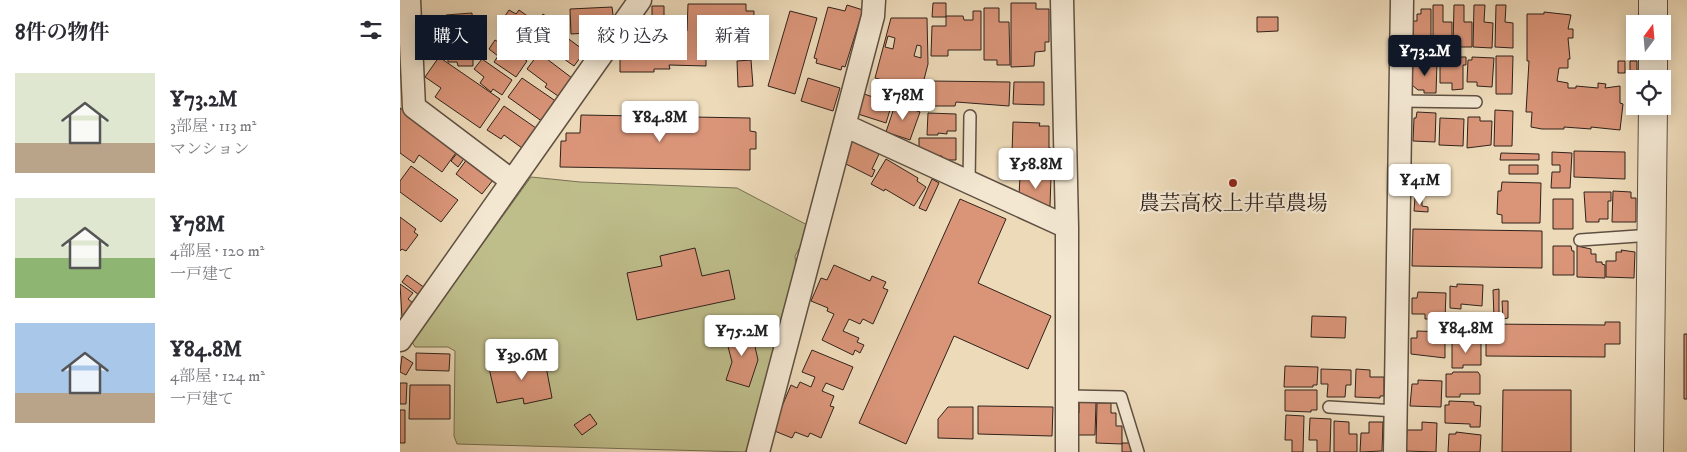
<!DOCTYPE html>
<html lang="ja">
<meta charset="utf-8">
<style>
:root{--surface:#fff;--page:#f2f2f3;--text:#2b2b33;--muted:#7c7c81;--accent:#111827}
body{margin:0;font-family:"IM FELL DW Pica","Noto Serif JP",serif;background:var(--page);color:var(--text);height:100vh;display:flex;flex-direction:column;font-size:19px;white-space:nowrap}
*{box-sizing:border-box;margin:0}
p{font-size:16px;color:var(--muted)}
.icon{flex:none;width:28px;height:28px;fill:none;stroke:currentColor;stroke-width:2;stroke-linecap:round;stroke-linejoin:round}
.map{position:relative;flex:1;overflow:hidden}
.drawer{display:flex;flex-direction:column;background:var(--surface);width:400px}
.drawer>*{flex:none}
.guide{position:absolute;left:15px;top:15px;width:475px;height:45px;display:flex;gap:10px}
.needle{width:32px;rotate:16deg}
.fabs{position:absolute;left:1226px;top:15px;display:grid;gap:10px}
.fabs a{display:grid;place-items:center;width:45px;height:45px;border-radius:0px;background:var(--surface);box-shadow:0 2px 12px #0003;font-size:25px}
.price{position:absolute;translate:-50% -42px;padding:0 11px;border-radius:5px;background:#fff;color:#222;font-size:16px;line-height:32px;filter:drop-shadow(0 1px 2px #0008)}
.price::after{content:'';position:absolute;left:50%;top:30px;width:15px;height:11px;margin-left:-8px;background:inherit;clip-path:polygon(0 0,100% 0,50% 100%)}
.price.current{background:var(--accent);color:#fff}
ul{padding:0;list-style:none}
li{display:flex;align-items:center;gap:15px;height:125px;padding:0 15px}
li span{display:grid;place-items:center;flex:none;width:140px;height:100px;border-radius:0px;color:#555}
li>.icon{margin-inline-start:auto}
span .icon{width:60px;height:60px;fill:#fffc;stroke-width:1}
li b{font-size:21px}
h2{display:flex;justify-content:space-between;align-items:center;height:60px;padding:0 15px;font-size:21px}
.tag{padding:0 18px;border-radius:0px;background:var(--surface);box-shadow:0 2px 12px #0003;font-size:18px;line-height:45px}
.tag.current{background:var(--accent);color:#fff}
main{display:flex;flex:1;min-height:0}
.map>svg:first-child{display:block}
</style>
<main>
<section class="drawer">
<h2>8件の物件<svg class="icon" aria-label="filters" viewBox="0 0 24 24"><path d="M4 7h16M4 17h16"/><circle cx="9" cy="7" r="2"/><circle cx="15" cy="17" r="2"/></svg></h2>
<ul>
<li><span style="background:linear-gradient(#dfe7d0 70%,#b9a48a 0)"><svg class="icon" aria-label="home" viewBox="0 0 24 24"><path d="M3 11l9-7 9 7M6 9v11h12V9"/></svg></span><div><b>¥73.2M</b><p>3部屋 · 113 m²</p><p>マンション</p></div></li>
<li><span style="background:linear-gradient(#dfe7d0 60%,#8fb573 0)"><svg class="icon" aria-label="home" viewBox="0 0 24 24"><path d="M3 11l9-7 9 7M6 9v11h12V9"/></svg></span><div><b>¥78M</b><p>4部屋 · 120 m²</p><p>一戸建て</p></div></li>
<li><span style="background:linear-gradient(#a9c7e8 70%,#b9a48a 0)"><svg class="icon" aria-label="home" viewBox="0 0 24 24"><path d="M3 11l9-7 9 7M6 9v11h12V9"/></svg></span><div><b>¥84.8M</b><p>4部屋 · 124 m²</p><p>一戸建て</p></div></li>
</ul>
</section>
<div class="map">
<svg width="1287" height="452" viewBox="0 0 1287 452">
<rect width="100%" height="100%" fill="#eddab9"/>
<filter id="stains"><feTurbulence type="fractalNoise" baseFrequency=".004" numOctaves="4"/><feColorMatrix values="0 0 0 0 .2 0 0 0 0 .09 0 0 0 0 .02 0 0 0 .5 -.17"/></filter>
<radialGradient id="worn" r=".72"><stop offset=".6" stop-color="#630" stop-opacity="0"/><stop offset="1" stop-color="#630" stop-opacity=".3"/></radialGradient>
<path fill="#bebe8b" stroke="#777053" d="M131,177L180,182L337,188L411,227L395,256L396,265L351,442L345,452L57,444L54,436L55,351L48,347H15L12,342Z"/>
<path fill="#da9579" stroke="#30221b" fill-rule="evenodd" d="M533,3H546V17H532Z
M611,3H636V9H649V42H645V51L635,52L634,66L611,67Z
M288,4H346V11H354L353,49H328V55H306V66L269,65L270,69H254V72H220V53H229V41H247V31H287Z
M447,5L463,10L445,67L442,66L441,70L416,63L417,59L414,58L428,7L445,11Z
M1033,5H1043V22H1052V47H1033Z
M1054,5H1064V22H1072V47H1053Z
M1074,5H1085L1084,22L1093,23L1092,48L1073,47Z
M1096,5H1106L1105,22L1113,23V48L1095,47Z
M252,6H264V23H252Z
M212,7L214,23L203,24V32L171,34L170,9Z
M584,8H599V22H609L610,65H597V60H584Z
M1021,9H1031V47L1012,46L1013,21H1017V14H1021Z
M109,10L116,14L119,10L133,20L116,43L113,41L111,45L100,37L102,34L99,32L103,26L102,25L105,20L103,19Z
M390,11L417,18L395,94L368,86Z
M573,11H581V50H548V56H531L532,26H546V16H563L564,20H573Z
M1144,12L1171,15L1168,29H1173V38H1168L1170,59H1168V68H1159L1157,81L1168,83V88H1176V86L1198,88V83L1206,84L1205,88L1220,86V103L1223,104L1220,130L1191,127V129L1164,127V129H1142L1131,127L1132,112H1126L1129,61H1127V14H1144Z
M72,13L73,37L48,38L46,15Z
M143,14L156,23L134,53L119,43L137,18L139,20Z
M44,17L46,50L25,51L24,32L27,31L26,18Z
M857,17H878V31L857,32Z
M491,18H527L528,64L521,91L475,78ZM488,36L495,38L493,49L485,47ZM517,45L521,46V58L514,56Z
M155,29L185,51L174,66L144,45Z
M186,36L197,43L192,51L181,44Z
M75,39L76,56H73V66H58L57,62H48L47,40Z
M95,40L127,61L116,77L94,62L98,56L89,49Z
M139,53L172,78L158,96L145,87L147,84L127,69Z
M1096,56H1113L1112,94H1096Z
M39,57L100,99L80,128L35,97L41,88L25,77Z
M1040,57H1066V65H1063V89L1052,90V83H1040Z
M1072,57L1094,58L1092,87L1077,86V82H1067L1068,60H1072Z
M82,59L112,80L102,95L93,89L91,92L80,83L84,77L74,69Z
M351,60L353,86L338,87L337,61Z
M1218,61H1225V73H1218Z
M1230,61H1237V78H1230Z
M1013,62L1037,63L1036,93H1024V90H1018L1012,85Z
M122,78L157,102L143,122L108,97Z
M408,78L440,88L433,111L401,101Z
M531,81L610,82L609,106L556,102L555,106H531Z
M614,82H644V105L613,104Z
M477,92L494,97L486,123L458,114L464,94L476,98Z
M497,99L505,101L504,106L520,112L510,140L486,132Z
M104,106L136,128L122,148L104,135L101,139L87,130Z
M0,108L58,150L42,172L19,155L14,163L0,153Z
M1095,110L1113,111L1112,146H1094Z
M1017,112L1036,113L1035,142L1013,141L1014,118H1016Z
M528,113L556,114V131H547V134L538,133V135H527Z
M181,115L350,118V131L356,132V149H350V170L160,167L161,141H166V133H180Z
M1068,117H1080V121H1092L1091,145L1067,148Z
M1040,118L1064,119L1063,146L1039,145Z
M613,122L640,123L639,126H649V148H651V154L612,153Z
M519,138H556V160H542V156H533L525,150H519Z
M453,139L480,152L472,169L475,170L472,177L442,162Z
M61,148L68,153L58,167L51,161Z
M1174,151L1225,152V179L1174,177Z
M1152,152L1172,153L1170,188H1151L1152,172H1160V165H1152Z
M1101,153L1139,154V160H1100Z
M70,155L97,175L82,194L56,174Z
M486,159L518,178L517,181L526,187L514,206L485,189L484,191L471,184Z
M1109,165H1138V174H1109Z
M11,166L58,200L41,222L0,192V181Z
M620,177H651L650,206L637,205L619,195Z
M532,179L539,183L526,211L519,208Z
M1102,182L1141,183L1140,223H1102V215L1097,214L1098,191H1101Z
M1213,191L1231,192V198H1236V222H1212Z
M1184,192H1211V201H1208V219H1199V222H1186Z
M1015,197L1022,198V206L1028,207V212L1014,211Z
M560,199L606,219L578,283L651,316L628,369L554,336L506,444L459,423Z
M1153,199H1173V229H1153Z
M0,217L16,229L14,232L18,235L6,251L2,249L0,251Z
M1013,229L1142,231V268L1012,266Z
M1153,246H1171L1172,251H1174V275H1153Z
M1177,246L1191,249V254H1196V262H1202V264L1205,265V278L1177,277Z
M295,248L302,276L329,270L335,299L237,320L227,273L262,266L260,256Z
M1221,250L1235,252L1234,278L1206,277V261H1216V252H1222Z
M434,265L470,281L472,276L486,282L483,288L488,290L473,324L463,319L460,324L449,319L443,331L459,338L457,342L464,345L460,353L455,350L453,355L422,340L434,314L427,311L428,308L411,301L421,278L427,280Z
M7,275L25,288L19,295L2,282Z
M0,284L13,293L8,299L13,303L2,318Z
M1057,284L1083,285L1082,306L1061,304V309L1050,308V286L1057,287Z
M1099,289V318H1094L1093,290Z
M1018,292L1046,293L1045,319H1025V314H1012V298H1017Z
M1102,301H1108V318L1103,319Z
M1050,313L1082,314V334L1062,333V337H1049Z
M912,316L946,317L945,338L911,337Z
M1205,322H1220V344H1205V357L1086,356V324L1205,325Z
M351,329L358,360L349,387L326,380L332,362L325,335Z
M1017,331L1045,332V358L1011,354V338H1017Z
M1284,334H1287V399H1284Z
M1052,342H1081V365H1063V368H1052Z
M412,350L453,367L443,390L426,383L422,391L434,396L430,406L434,407L421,438L410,433L408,437L395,432L392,438L372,430L391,385L397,388L400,382L411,387L415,377L402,372Z
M16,353L50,354L49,371L16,370Z
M2,356L13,363L6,375L0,372Z
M144,356L152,398L124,404L123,398L97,403L89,368Z
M885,366L918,367L917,385H913V387H884Z
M921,369L951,370V385H946L945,397H927L928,384H921Z
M956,369L970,370V377H984V396H980V398L955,397Z
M1053,372H1078L1080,375V394H1060V397H1046V374H1052Z
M1018,380L1042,381L1041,407L1010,406L1012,384H1018Z
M0,383H7L6,404H0Z
M10,385H50V419H9Z
M885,390H917V410H911V412L885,411Z
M1103,390H1171V452H1102Z
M1049,401L1074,402V405L1081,406L1080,427H1070V424L1045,423V405H1049Z
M679,402H696L695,435H676V413H679Z
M697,403H711V413H716V426H722V444L696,443Z
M578,406L653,407L652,436L578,434Z
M548,407H573V439L538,438V419Z
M0,410H5V443H0Z
M190,414L197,424L182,435L174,425Z
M886,415L904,416L903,452H892V440H885Z
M910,418L931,419L930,452H917V440H909Z
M934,421L949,422V434H957V452H934Z
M969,422H983L982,451L960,452L961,433H969Z
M1022,422L1037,423L1036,452L1006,451L1007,430H1022Z
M1056,432L1081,435L1080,452H1048L1049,434H1056Z
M722,443H730L734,452H722Z"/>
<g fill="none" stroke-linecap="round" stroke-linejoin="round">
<g stroke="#5f5042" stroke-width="14">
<path id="service" d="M1000,101L1076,102
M569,183L570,116
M1180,240L1252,235
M667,396L721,397L738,452
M929,407L996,411"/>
</g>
<g stroke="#5f5042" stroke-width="25">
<path id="minor" d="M9,0L14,107L112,181
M662,0L667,227V452
M446,126L667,227
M0,340L240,0
M358,452L473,16L474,0
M995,452L1002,0"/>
</g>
<g stroke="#5f5042" stroke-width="30">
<path id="tertiary" d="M1253,0V24
M1253,79V51
M1249,452L1253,106"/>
</g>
<use href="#service" stroke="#f3e7d2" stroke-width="11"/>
<use href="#minor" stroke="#f3e7d2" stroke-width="22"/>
<use href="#tertiary" stroke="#f3e7d2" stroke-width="28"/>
</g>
<circle fill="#8f2418" stroke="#f3e7d2" stroke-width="2" cx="833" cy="183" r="5"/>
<g text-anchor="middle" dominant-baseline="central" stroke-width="4.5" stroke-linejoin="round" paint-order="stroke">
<g font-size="21" fill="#30221b" stroke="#f3e7d2">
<text x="833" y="204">農芸高校上井草農場</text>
</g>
</g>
<rect width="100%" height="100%" filter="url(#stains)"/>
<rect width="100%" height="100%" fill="url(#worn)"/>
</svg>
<div class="fabs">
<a><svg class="needle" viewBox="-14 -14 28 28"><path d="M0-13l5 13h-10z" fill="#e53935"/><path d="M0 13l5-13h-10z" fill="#7c7c81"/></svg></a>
<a><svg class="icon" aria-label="locate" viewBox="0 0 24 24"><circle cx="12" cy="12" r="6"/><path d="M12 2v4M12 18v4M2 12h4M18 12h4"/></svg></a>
</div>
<b class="price current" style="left:1025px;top:77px">¥73.2M</b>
<b class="price" style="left:503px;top:121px">¥78M</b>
<b class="price" style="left:260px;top:143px">¥84.8M</b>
<b class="price" style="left:636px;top:190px">¥58.8M</b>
<b class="price" style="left:1020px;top:206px">¥41M</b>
<b class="price" style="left:1066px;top:354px">¥84.8M</b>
<b class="price" style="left:342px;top:357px">¥75.2M</b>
<b class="price" style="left:122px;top:381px">¥39.6M</b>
<div class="guide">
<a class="tag current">購入</a>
<a class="tag">賃貸</a>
<a class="tag">絞り込み</a>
<a class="tag">新着</a>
</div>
</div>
</main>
